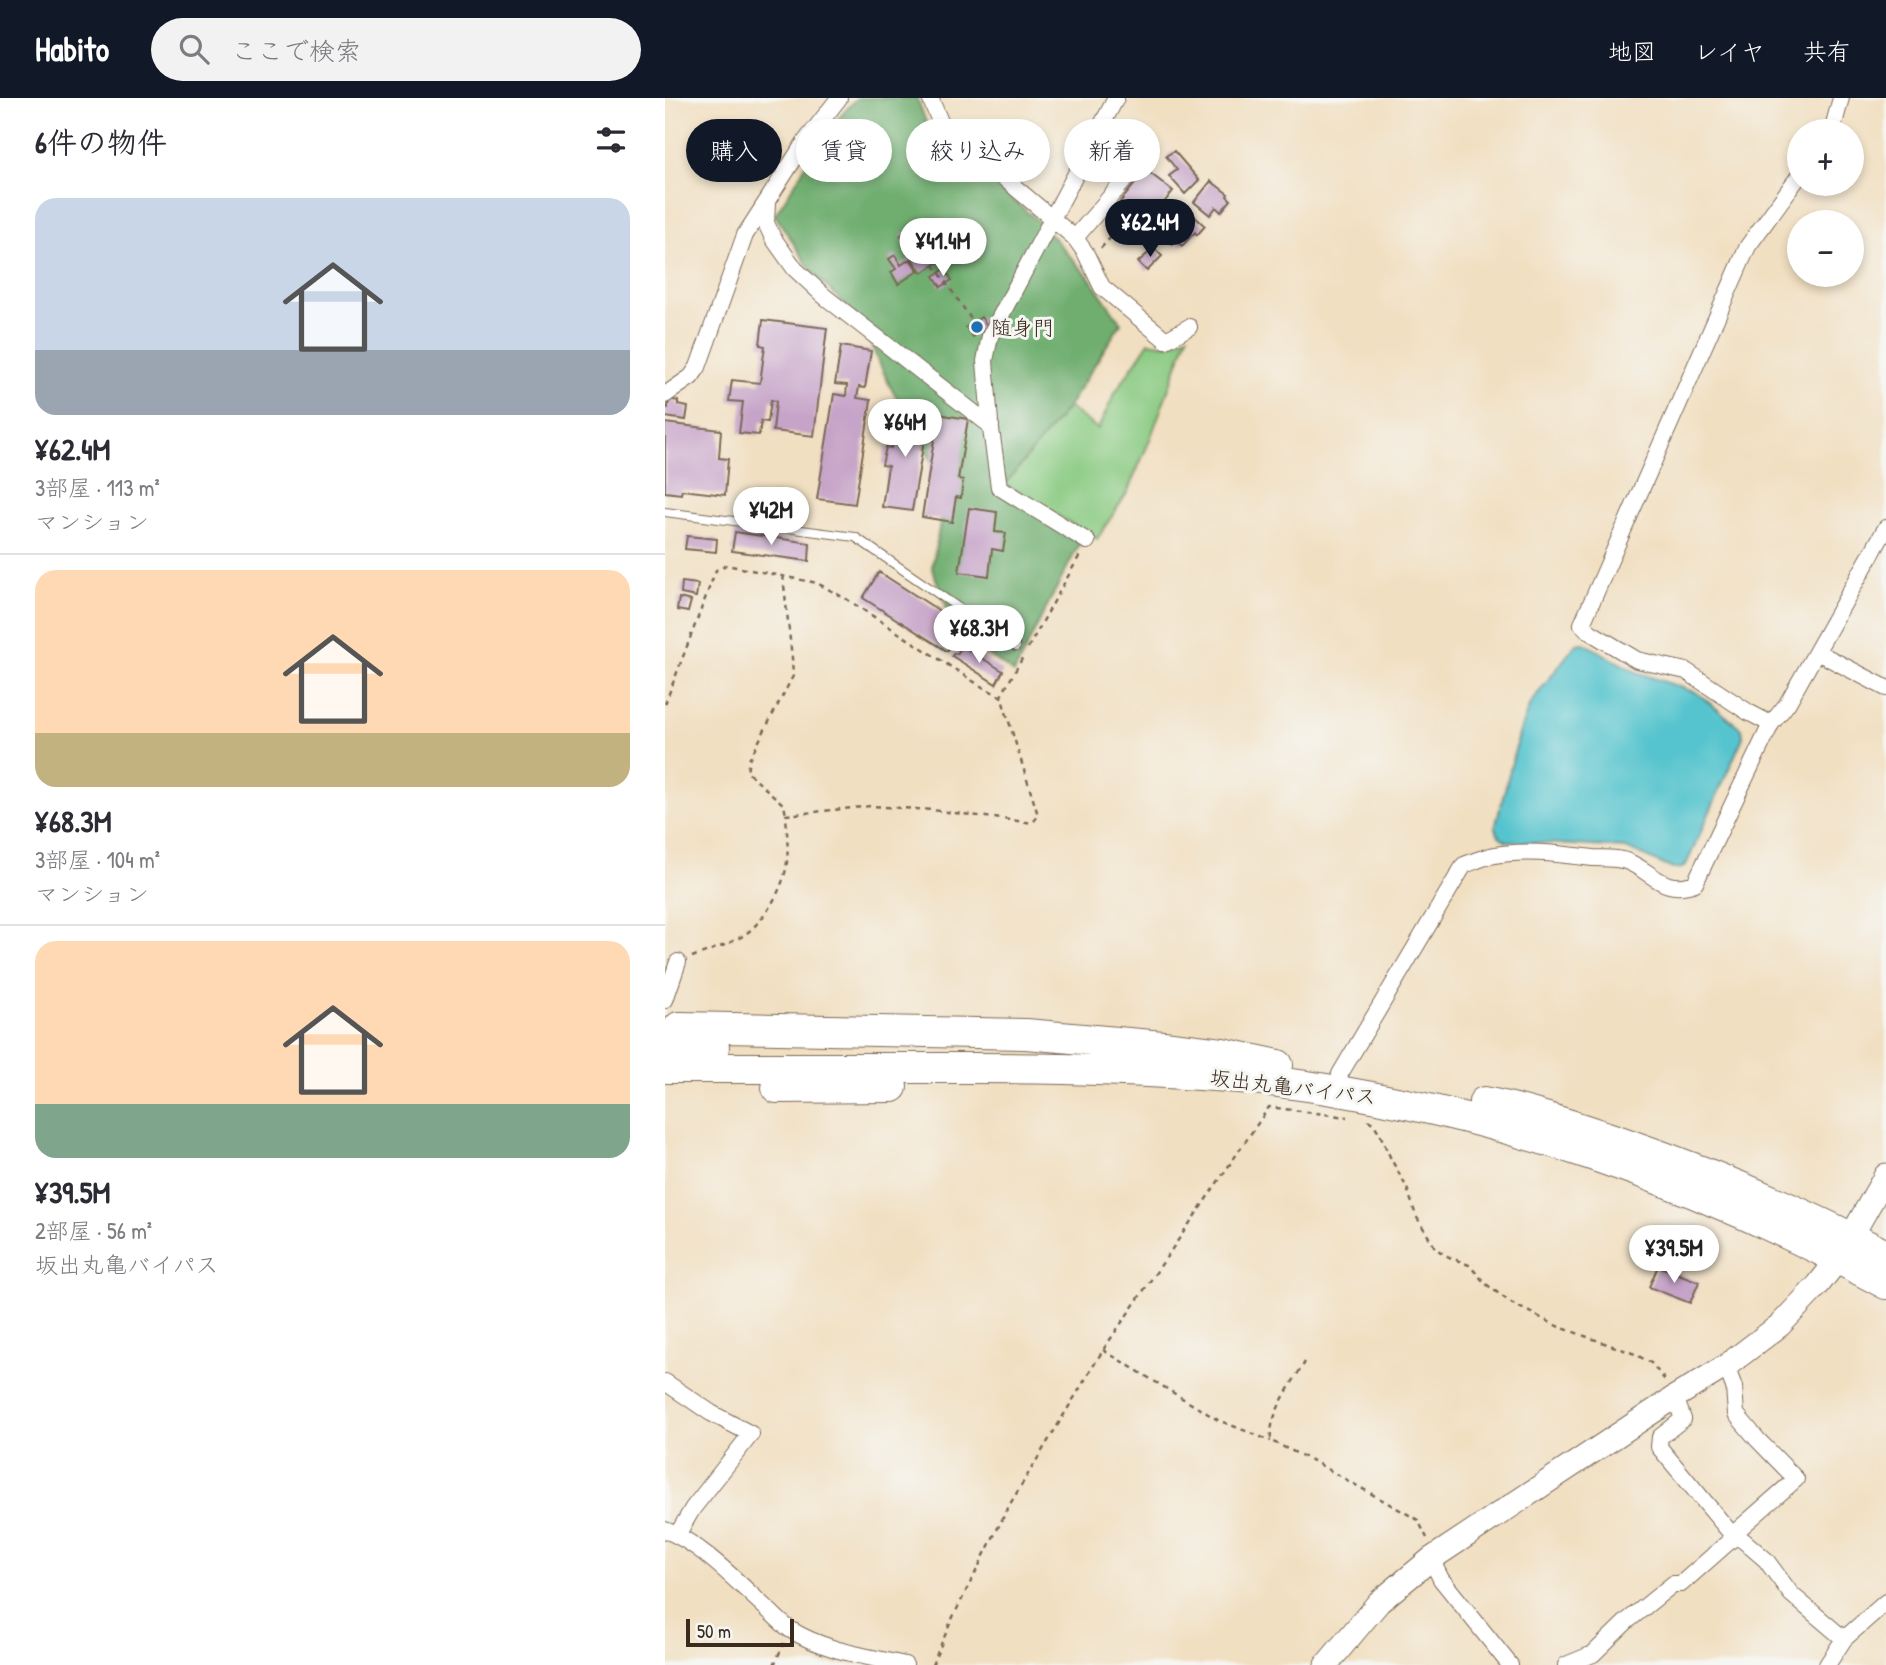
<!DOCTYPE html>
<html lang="ja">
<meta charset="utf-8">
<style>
:root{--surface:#fff;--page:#f2f2f3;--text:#2b2b33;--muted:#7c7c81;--line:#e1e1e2;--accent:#111827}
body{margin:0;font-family:"Patrick Hand","Klee One",sans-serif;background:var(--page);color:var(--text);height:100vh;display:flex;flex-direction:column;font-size:26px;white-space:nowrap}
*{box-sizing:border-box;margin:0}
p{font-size:23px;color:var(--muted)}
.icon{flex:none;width:38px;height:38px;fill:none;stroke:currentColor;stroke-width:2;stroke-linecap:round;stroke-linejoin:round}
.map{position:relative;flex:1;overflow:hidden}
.side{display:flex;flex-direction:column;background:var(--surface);width:665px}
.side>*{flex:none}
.hud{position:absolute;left:21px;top:21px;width:665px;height:63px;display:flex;gap:14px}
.tools{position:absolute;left:1122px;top:21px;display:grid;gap:14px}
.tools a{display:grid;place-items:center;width:77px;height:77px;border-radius:50%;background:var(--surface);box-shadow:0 4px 10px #0003;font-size:35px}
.scale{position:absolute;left:21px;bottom:18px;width:108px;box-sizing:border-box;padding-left:7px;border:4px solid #3b2a1e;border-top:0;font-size:19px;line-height:24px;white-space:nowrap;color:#3b2a1e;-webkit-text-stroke:5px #f6f6f2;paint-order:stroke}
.price{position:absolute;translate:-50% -60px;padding:0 16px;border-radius:24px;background:#fff;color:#222;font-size:23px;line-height:46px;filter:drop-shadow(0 2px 4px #0008)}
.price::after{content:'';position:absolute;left:50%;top:42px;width:21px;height:16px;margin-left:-10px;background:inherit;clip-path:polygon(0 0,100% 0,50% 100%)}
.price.selected{background:var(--accent);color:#fff}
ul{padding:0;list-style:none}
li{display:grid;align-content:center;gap:14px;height:371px;padding:0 35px}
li+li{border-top:2px solid var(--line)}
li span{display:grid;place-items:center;height:217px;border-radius:21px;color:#555}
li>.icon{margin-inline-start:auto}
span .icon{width:126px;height:126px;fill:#fffc;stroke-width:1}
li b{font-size:30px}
h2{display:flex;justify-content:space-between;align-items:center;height:84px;padding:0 35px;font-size:30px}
.chip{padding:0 24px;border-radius:32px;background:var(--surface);box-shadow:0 4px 10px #0003;font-size:24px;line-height:63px}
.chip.selected{background:var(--accent);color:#fff}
header{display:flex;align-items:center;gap:42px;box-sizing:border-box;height:98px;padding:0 35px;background:var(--accent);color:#fff}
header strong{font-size:33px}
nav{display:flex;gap:38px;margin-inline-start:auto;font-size:24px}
.search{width:490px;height:63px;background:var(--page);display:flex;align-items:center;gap:18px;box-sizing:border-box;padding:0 24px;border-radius:38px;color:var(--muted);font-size:26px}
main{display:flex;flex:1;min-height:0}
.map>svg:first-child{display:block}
</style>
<header>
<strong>Habito</strong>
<div class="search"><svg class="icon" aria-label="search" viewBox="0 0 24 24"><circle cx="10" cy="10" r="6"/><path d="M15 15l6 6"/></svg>ここで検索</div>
<nav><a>地図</a><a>レイヤ</a><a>共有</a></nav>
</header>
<main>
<section class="side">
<h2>6件の物件<svg class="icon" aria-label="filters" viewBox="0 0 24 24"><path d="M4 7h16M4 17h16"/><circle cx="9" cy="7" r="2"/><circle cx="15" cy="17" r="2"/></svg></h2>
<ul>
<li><span style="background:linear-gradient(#c9d6e8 70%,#9aa5b1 0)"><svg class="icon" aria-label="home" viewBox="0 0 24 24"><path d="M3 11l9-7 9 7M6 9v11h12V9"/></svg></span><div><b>¥62.4M</b><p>3部屋 · 113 m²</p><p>マンション</p></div></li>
<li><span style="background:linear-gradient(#ffd9b3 75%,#c2b280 0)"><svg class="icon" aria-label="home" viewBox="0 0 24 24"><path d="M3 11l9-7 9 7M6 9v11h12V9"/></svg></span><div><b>¥68.3M</b><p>3部屋 · 104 m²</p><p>マンション</p></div></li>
<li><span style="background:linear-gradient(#ffd9b3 75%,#7fa58c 0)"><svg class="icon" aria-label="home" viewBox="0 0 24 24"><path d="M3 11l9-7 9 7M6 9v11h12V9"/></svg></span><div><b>¥39.5M</b><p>2部屋 · 56 m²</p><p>坂出丸亀バイパス</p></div></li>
</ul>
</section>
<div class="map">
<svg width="1221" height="1567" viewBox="0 0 1221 1567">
<rect width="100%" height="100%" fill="#f6f6f2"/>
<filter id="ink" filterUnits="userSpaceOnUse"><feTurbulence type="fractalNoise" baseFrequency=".0143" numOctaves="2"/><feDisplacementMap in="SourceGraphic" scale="14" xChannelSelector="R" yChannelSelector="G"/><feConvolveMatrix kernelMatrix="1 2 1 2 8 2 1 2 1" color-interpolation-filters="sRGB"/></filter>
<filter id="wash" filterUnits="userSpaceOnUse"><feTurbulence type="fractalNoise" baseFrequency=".00686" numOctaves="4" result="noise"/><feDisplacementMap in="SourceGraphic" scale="28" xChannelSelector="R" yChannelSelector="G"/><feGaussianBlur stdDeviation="1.57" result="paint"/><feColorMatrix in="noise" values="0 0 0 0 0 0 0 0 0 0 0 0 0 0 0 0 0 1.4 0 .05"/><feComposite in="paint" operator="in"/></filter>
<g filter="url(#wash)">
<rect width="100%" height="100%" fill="#f1dfc1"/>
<path fill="#8aca82" stroke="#627a50" stroke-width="2" d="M523,238L484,344L462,395L432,441L340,386L403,309L433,331L450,295L484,244L503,247Z"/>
<path fill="#6fae70" stroke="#556c47" stroke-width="2" d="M192,0H252L264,32L373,123L423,178L456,225L403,309L340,386L415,445L376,520L349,575L309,546L282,510L267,470L280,397L263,355L226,290L194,221L148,175L110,117L134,79L154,42Z"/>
<path fill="#57c4ce" stroke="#497776" stroke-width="2" d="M919,545L971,574L1032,595L1077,631L1078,639L1022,765L1017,770L1008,771L961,750L842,743L835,739L830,730L855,633L865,606L911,546Z"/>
<g id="blocks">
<path fill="#c6a3c8" d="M509,53L534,82L520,96L504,78L512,72L501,58Z
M481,72L508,93L483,125L473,117L471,120L463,114L465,112L455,104Z
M546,83L563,96L562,98L566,102L556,114L551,109L545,117L529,104Z
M516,106L540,128L532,137L530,134L517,148L511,142L508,146L500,138L503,134L490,123L496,115L502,121Z
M253,126L262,140L258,143L263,150L271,144L281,159L257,175L247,161L255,156L250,149L246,152L236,137Z
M489,150L497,158L482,173L473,164Z
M230,157L236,167L245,161L253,173L233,186L226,174L231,171L224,161Z
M280,171L287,182L276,189L269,178Z
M316,219L323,229L308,239L301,229Z
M98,222L162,230L149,338L108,333L111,303L106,302L103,324L96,323L94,337L74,335L78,304L64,303L67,282L95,285L100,248L95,247Z
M176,248L206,253L200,290L194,289L192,300L206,302L190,406L152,401L169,296L181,298L182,287L170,286Z
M4,301L13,303V307L23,309L21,322L0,319V309L3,310Z
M233,309L264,313L247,413L217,409L223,368L217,367L221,349L226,350Z
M273,316L303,321L293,381L298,382L296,400L291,399L287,424L257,419Z
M0,325L56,332L54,360L63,361L60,397L17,392L16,396L0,394Z
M304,410L332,414L330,434L341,435L338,453L327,451L324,478L294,474Z
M70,434L145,445L144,463L67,453Z
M22,438L52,441L51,454L20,451Z
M214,474L298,528L282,553L198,500Z
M17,484L33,486L31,499L16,496Z
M14,500L26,503L23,514L12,512Z
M297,548L338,573L331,586L287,558L289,555L292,556Z
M993,1168L1034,1184L1025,1205L984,1189Z"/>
</g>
</g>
<g filter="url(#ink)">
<use href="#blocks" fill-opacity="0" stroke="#7b6957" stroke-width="2"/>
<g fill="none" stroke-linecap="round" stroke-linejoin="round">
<g stroke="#7b6957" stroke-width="10">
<path id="lane" d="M0,414L190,439L351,549"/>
</g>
<g stroke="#7b6957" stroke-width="18">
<path id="street" d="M265,0L283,42L300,47L410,140L420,154L437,189L501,242L524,229
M1167,33L1176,0
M102,105L101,125L108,140L130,171L159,198L326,328
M410,140L470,70
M0,297L26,279L33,269L80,137L140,44L174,0
M422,443L334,389L325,324L320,263L325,238L451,0
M1152,554L1221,590
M1106,626L1083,614L1021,573L972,562L925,534L917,526L1083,148L1134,78
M0,902L13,864
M675,976L799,767C808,764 816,760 825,758C858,751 895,756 928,760C938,760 952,760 961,763C988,773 997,797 1030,785L1106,626L1122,606L1221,430
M0,1284L46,1315L86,1336L28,1410L12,1437
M1010,1299L1018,1321L995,1339L994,1349L1064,1433L1079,1443L1101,1462L1126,1496L1179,1541
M0,1432C36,1445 74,1486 102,1511C110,1518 118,1527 126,1532C160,1553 202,1558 240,1567
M766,1461L776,1481L845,1567
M901,1567L928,1556L961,1524L1008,1486H1016L1067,1441L1074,1431L1131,1381L1092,1341L1071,1316L1069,1289L1061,1268
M1162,1567L1179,1541L1221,1504"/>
</g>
<g stroke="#7b6957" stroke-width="25">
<path id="secondary" d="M661,1567L714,1504L766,1461L1010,1299L1061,1268L1115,1227L1153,1187L1174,1160L1221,1077"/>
</g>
<g stroke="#7b6957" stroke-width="32">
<path id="highway" d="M14,929L361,936L498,948L557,955L613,967
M0,949H49
M0,970C101,970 202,970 303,970C386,970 468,972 550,978C571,980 592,981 613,984C825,1011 1033,1084 1221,1186
M112,990L227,989
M819,1004C866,1013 912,1029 957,1044C1047,1075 1136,1113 1221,1157"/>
</g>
<path stroke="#7b6957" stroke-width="2.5" stroke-dasharray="5 5" stroke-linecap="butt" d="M436,150L467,116
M269,167L313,231
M118,478L127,560L128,578L84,662L82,674L119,707L121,717
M363,550L416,455
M0,606L51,472L61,467L152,485L183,502L314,587L335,598
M27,859C45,852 67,846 82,835C100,821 116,794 121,771C124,753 122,735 121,717L206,708L267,712L360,724C367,725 370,724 373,717L336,598L358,559
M703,1022L708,1025L714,1034L726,1061L742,1090L751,1118L771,1151L784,1159L804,1167L821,1186L846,1205L892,1228L970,1256L986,1265L1000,1282
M438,1252L553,1322L606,1343
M640,1264C627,1286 603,1317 606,1343L648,1363L753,1422L762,1440
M109,1567L119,1545
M267,1567L288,1519L345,1406L438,1252L604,1009L682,1019"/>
<use href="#lane" stroke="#fff" stroke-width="8"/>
<use href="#street" stroke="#fff" stroke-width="16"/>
<use href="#secondary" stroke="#fff" stroke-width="23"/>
<use href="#highway" stroke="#fff" stroke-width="30"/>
</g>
</g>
<circle fill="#1f6fb2" stroke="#f6f6f2" stroke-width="2.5" cx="312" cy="229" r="7"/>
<g text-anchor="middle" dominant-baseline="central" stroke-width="6" stroke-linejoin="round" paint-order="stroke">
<g font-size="21" fill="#3b2a1e" stroke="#f6f6f2" text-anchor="start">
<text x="326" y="229">随身門</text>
</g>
<g font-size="21" fill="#3b2a1e" stroke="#f6f6f2">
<text transform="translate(628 989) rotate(7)">坂出丸亀バイパス</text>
</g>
</g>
</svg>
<div class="tools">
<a>+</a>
<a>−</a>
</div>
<div class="scale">50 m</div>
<b class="price selected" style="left:485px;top:161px">¥62.4M</b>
<b class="price" style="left:278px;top:180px">¥41.4M</b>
<b class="price" style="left:240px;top:361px">¥64M</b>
<b class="price" style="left:106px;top:449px">¥42M</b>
<b class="price" style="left:314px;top:567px">¥68.3M</b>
<b class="price" style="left:1009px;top:1187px">¥39.5M</b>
<div class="hud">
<a class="chip selected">購入</a>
<a class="chip">賃貸</a>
<a class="chip">絞り込み</a>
<a class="chip">新着</a>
</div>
</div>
</main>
